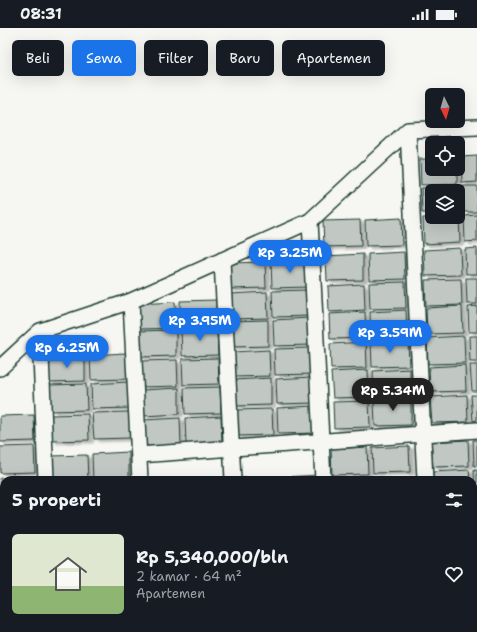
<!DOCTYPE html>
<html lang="id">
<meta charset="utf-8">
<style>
:root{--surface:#171b24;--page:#20242c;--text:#f1f3f6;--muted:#9ea1a6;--accent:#1a73e8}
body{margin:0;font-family:"Shantell Sans",sans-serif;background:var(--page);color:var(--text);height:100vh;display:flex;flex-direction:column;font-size:15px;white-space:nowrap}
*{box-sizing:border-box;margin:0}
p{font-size:13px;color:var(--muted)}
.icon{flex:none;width:22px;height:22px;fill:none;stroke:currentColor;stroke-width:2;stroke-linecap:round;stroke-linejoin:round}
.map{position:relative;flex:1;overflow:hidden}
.sheet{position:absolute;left:0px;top:448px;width:477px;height:156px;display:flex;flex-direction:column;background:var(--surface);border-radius:12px 12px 0 0;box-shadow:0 4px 16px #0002}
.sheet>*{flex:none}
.banner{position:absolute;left:12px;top:12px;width:453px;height:36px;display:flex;gap:8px}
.needle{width:26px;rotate:175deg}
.tools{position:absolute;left:425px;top:60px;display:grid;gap:8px}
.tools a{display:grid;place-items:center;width:40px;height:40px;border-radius:6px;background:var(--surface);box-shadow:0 4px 16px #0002;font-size:20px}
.price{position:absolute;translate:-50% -34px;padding:0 9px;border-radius:14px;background:var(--accent);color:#fff;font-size:13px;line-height:26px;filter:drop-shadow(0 1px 2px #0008)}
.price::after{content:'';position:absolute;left:50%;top:24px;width:12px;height:9px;margin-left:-6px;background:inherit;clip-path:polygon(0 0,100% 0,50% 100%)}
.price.active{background:#222;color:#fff}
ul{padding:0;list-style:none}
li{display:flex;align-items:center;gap:12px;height:100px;padding:0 12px}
li span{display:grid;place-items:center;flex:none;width:112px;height:80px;border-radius:6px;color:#555}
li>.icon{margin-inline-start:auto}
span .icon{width:48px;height:48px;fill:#fffc;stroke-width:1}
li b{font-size:17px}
h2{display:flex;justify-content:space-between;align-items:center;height:48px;padding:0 12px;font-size:17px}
.tag{padding:0 14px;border-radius:6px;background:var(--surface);box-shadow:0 4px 16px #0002;font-size:14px;line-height:36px}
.tag.active{background:var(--accent);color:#fff}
.status{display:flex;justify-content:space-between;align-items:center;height:28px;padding:0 20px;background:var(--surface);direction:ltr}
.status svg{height:11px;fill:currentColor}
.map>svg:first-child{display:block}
</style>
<div class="status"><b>08:31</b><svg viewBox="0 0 49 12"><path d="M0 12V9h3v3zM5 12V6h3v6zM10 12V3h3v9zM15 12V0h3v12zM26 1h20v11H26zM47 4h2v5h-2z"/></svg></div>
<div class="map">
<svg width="477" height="604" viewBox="0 0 477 604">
<defs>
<filter id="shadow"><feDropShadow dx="4.5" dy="2.5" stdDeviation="1" flood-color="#0004"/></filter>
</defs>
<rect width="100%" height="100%" fill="#f6f6f2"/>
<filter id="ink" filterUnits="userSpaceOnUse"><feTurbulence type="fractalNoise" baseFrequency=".025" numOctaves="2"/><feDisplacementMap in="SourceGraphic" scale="8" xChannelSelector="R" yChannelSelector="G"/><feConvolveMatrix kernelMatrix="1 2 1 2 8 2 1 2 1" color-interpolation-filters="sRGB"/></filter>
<g filter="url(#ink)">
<path fill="#c1c8c3" stroke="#1f3d34" filter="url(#shadow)" d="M477,128V154L462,155L461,129Z
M420,131H432V141H457V156L421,157Z
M458,158V163H432V185H422L421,160Z
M463,158H477V184H464Z
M477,187V213L465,214L464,188Z
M458,188H459L460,214L424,216L423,190Z
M401,190L402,217L366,218L365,192Z
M360,192L361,218L324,219L323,193Z
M460,220L461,247L425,248L424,222Z
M477,220V246H466L465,221Z
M404,224L405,251L369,252L368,226Z
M363,226V252L327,253L326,228Z
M307,232L308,259L272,260L271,234Z
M265,234L266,260L230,261L229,235Z
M466,250H477V276H467Z
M461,251L462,277L426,278L425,252Z
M405,254L406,280L370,281L369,255Z
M364,256L365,282L329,284L328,258Z
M308,262L309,288L273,289L272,263Z
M267,264L268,290L232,291L231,266Z
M216,272L217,298L181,299L180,273Z
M175,274L176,300L139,301V276Z
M462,278L463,305L427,306L426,280Z
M477,278V304H469L468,279Z
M406,282L407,309L371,310L370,284Z
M365,284L366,310L330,311L329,286Z
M309,290L310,317L274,318L273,292Z
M268,292V318L232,319L231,293Z
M217,300L218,327L182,328L181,302Z
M176,302V328L140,329L139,303Z
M464,308L465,335L428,336L427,310Z
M469,308H477V334H470Z
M408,312L409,338L372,339L371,313Z
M366,314L367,340L331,341L330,316Z
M310,320L311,346L275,347L274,321Z
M269,322L270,348L234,349L233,324Z
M126,325L127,351L91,352L90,327Z
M85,327V353L49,354L48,329Z
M218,330L219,356L183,357L182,331Z
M177,332L178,358L142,359L141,333Z
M465,337L466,363L430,364L429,339Z
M470,337H477V363H472Z
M410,341V367L374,369L373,343Z
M368,342L369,369L333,370L331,344Z
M312,349L313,375L277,376L276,351Z
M271,350V377L235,378L234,352Z
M128,354L129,380L92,381L91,356Z
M86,356L87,382L51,383L50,357Z
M220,359L221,385L185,386L184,360Z
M179,360V386L143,388L142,362Z
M467,367L468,394L432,395L430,369Z
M471,367H477V392L473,393Z
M411,371V397L375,398L374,372Z
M369,373L370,399L334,400L333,374Z
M313,378L314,405L278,406L277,380Z
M272,381L273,407L237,408L236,382Z
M129,384L130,410L94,411L92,385Z
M88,386L89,412L52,413L51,387Z
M34,387L35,413L0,414V388Z
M221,388L222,414L186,416L185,390Z
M180,390L181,417L145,418L144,392Z
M468,412L469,438L433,439L431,414Z
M473,412H477V438H474Z
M34,418L35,444L0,445V419Z
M409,418L410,444L373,445L372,420Z
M367,419L368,446L332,447L331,421Z
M129,424V451L93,452L92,426Z
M87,427L88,452H52L51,428Z
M469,442L470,452H433V444Z
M474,442H477V467H475Z
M319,447V452H283V449Z
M37,449V452H4V476H1L0,450Z
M278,449V452H241V450Z
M2,481H4V507H3Z
M474,558L475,585H473V559Z
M473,587H476V604H440V600H473Z
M64,600H100V604H64Z
M106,600H142V604H106Z
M157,600H193V604H157Z
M198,600H234L235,603L198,604Z
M283,600V604H247V602Z
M288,600H324L325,604H288Z
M341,600H377V601L341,602Z
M419,601V604H383V603Z
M377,603V604H347Z"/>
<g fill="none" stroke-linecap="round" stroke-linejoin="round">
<g stroke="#1f3d34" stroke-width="18">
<path id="street" d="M408,102L425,452
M310,193L323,452
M222,232L233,452
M131,273L140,452
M40,303L46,452
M0,340L40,303L131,273L310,193L408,102L477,99
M139,427L477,402
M0,530H4
M53,600V604
M147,600V604
M240,600V604
M330,600L331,604
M432,600V604"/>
</g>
<use href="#street" stroke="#f6f6f2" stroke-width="15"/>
</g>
</g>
</svg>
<div class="tools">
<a><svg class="needle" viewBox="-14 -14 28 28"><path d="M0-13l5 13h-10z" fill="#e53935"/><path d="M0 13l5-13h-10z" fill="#9ea1a6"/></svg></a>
<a><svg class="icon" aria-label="locate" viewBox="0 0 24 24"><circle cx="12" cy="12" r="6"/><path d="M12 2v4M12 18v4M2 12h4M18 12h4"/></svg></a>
<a><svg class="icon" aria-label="layers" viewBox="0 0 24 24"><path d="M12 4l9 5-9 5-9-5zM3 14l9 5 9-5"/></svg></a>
</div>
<b class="price" style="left:290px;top:246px">Rp 3.25M</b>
<b class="price" style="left:200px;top:314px">Rp 3.95M</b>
<b class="price" style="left:390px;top:326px">Rp 3.59M</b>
<b class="price" style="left:67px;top:341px">Rp 6.25M</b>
<b class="price active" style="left:393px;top:384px">Rp 5.34M</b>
<div class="banner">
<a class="tag">Beli</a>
<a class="tag active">Sewa</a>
<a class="tag">Filter</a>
<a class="tag">Baru</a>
<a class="tag">Apartemen</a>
</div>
<section class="sheet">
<h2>5 properti<svg class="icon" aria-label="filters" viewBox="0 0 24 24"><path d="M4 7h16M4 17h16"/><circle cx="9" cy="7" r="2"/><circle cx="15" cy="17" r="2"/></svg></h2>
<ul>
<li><span style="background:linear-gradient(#dfe7d0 65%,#8fb573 0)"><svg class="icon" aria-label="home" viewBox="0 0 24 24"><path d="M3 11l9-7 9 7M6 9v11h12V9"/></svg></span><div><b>Rp 5,340,000/bln</b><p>2 kamar · 64 m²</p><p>Apartemen</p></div><svg class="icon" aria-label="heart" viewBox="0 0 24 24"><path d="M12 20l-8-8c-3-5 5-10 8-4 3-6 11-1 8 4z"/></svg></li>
</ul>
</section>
</div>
